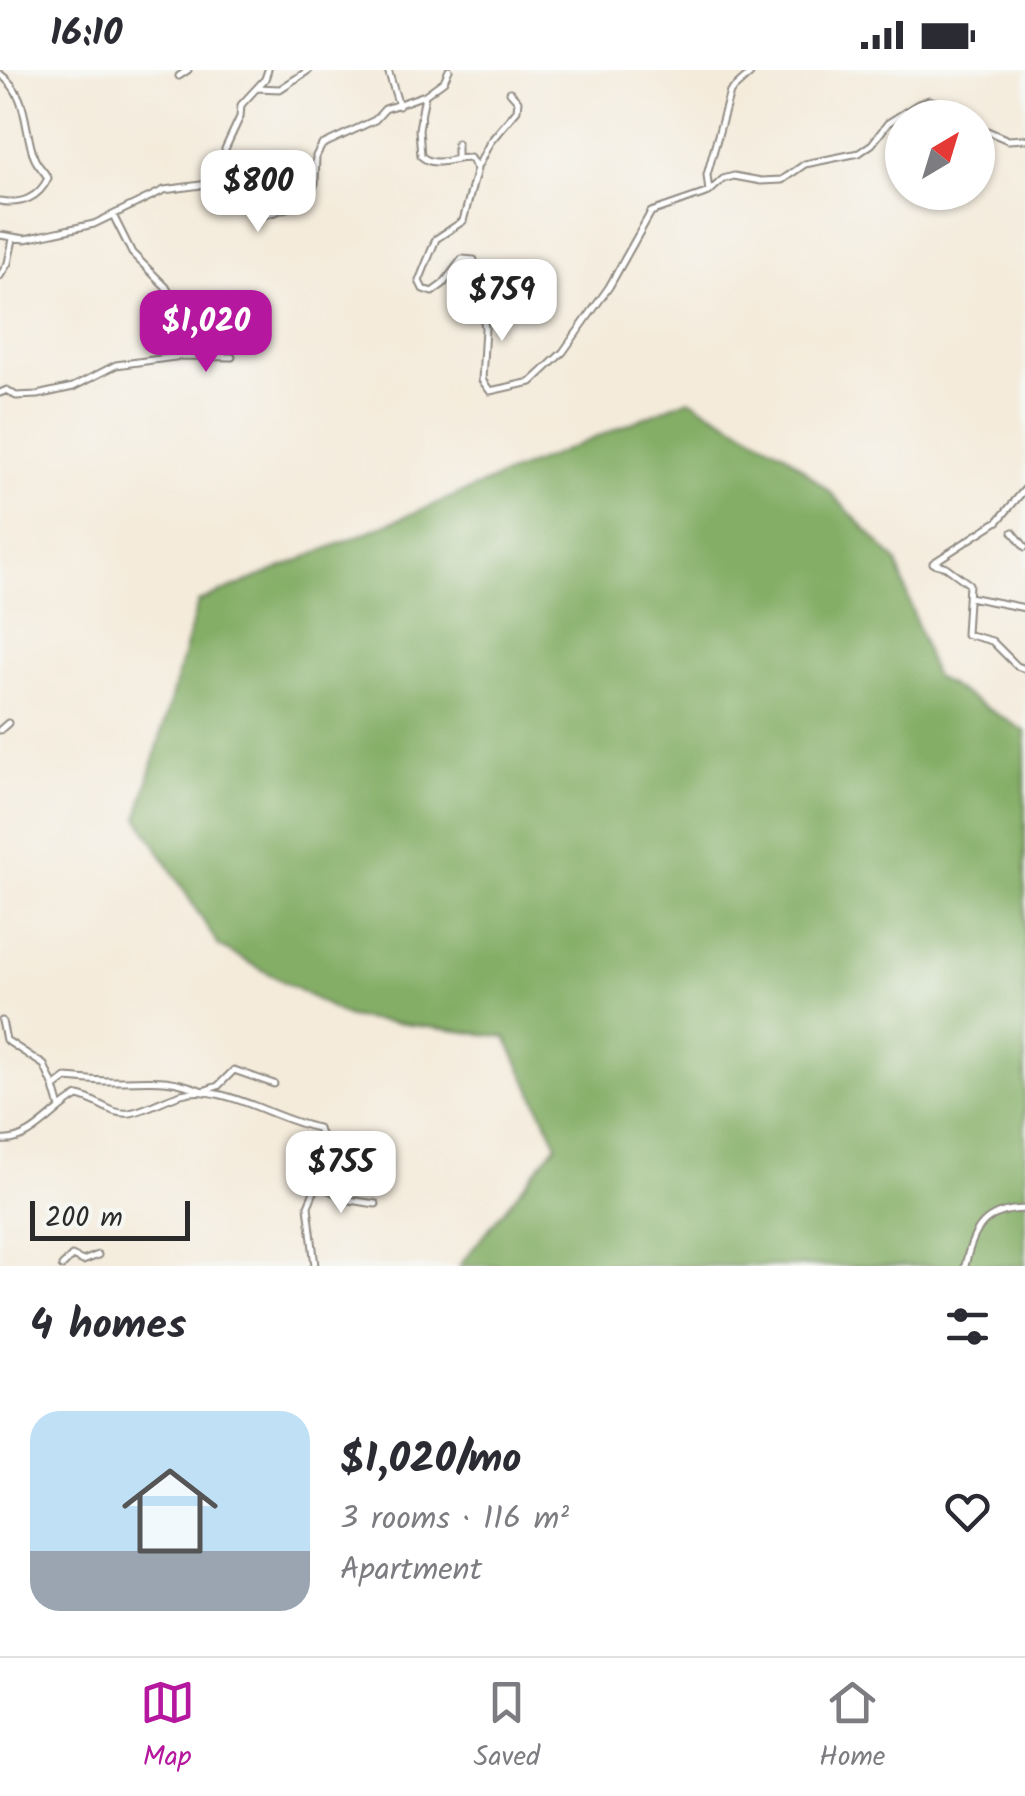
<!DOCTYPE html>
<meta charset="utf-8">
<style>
:root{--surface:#fff;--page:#f7f7f7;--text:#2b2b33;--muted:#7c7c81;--line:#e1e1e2;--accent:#b5179e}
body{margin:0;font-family:Kalam,sans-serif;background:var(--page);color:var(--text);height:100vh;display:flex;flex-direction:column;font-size:38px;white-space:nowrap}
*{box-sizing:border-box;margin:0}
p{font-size:32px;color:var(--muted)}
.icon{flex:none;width:55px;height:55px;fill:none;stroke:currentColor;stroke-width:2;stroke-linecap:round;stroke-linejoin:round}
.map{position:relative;height:1196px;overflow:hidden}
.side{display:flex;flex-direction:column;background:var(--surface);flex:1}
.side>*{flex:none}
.needle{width:65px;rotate:38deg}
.fabs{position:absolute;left:885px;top:30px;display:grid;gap:20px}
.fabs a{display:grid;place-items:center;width:110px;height:110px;border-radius:50%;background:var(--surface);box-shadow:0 2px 8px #0004;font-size:50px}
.scale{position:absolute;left:30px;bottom:25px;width:160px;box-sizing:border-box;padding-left:10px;border:5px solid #2b2b2b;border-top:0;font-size:28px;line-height:35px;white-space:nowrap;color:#2b2b2b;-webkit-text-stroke:8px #f6f6f2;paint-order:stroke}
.price{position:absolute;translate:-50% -85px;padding:0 22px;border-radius:20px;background:#fff;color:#222;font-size:32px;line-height:65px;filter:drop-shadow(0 2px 5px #0008)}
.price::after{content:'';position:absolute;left:50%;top:60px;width:30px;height:22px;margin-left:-15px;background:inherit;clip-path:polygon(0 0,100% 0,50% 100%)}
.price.selected{background:var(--accent);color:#fff}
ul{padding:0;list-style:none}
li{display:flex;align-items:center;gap:30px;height:250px;padding:0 30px}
li span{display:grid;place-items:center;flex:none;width:280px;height:200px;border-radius:30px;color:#555}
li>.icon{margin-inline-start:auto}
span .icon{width:120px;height:120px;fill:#fffc;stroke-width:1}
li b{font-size:42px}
h2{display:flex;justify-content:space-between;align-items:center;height:120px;padding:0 30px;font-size:42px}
.status{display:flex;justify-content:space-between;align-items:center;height:70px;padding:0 50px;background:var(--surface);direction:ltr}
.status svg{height:28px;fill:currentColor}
.dock{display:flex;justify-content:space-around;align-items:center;height:140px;border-top:2px solid var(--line);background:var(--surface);font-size:28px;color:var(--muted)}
.dock a{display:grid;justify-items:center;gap:5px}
.dock .selected{color:var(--accent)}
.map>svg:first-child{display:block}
</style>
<div class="status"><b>16:10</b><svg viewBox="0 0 49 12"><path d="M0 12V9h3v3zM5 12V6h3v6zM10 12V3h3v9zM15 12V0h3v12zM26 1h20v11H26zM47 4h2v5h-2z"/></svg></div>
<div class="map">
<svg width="1025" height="1196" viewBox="0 0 1025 1196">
<rect width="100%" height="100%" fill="#f6f6f2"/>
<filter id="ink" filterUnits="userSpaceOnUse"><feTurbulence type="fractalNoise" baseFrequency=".01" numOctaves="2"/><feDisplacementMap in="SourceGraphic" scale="20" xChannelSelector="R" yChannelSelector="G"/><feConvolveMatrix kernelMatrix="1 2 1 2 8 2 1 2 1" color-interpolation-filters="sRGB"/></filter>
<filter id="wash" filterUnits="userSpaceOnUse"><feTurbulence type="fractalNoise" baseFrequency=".0048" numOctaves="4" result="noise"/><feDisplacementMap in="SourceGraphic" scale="40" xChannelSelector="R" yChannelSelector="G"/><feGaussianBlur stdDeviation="2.25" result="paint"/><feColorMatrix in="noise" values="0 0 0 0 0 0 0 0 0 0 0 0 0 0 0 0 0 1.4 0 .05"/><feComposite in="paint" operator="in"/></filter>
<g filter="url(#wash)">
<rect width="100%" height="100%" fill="#f4ebdb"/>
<path fill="#84ae66" stroke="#586c48" stroke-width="2.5" d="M689,329L786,384L832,424L896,491L934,606L1025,661V1196H459L557,1074L506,967L348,947L219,876L138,747L198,532Z"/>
</g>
<g filter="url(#ink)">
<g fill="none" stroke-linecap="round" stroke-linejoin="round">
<g stroke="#908b83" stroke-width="9">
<path id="minor" d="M388,0L399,36
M0,4C29,25 23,57 34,87C37,95 44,101 48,108C39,128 21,135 0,131
M179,6L188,0
M257,18L280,19L309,0
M425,25L419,59L421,86C436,99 452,87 470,88L477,99L463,151L436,169L419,211L423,219L432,222L443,214L462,189L474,190L485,258L482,310L490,321L531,312L563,282L609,217L651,142L709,122L723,109L734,106L761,111L782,110L805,94L859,83L872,74L888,53L918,34L929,30L943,34L960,48
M978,57L1008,70L1025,69
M457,73V89
M478,96L490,72L517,40L518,31L510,22
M223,112L227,108L225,79L240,47L241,35L265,9L268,0
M709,122L707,105L730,22L750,4V0
M0,165L25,169L94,154L164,120L223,112C247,140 246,154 283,139C292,136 299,135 307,130L315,113L316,86L322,75L375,50L385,39L425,25L444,11L449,0
M0,206L8,193L13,169
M481,231L491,228L494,212
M182,286L232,287
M0,323L7,320L16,326L37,325L73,317L116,295L182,286L176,235L166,217L132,183L114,147
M1025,419L998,451L933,493L946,497L969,514L966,564L992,571L1017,596L1025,599
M1013,462L1025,477
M969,527L1025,538
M0,660L8,653
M2,951L6,970L44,995L54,1017L66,1008C80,1009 94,1011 107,1011C148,1012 163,1005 203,1021L218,1016L234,1000L274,1014
M54,1017L60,1038
M0,1070C31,1074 53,1039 78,1026C97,1029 111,1046 130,1043C155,1038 179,1018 205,1022C246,1027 279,1050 318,1058L322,1070L321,1105L308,1136L315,1196
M317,1114L349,1130L376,1134
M62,1196L72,1186L83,1191L98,1185
M965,1196C973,1159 984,1140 1025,1139"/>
</g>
<use href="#minor" stroke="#fff" stroke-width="5"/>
</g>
</g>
</svg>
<div class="fabs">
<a><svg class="needle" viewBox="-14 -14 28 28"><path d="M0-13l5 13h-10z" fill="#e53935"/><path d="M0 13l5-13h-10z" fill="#7c7c81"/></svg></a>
</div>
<div class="scale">200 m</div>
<b class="price" style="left:258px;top:165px">$800</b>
<b class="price" style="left:502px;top:274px">$759</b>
<b class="price selected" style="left:206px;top:305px">$1,020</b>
<b class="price" style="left:341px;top:1146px">$755</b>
</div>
<section class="side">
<h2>4 homes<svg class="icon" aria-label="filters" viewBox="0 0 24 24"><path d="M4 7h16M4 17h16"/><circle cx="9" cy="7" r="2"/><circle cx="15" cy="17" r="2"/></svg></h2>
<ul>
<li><span style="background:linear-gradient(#bfe0f5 70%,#9aa5b1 0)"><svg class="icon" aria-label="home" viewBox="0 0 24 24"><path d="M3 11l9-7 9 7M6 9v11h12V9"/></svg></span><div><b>$1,020/mo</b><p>3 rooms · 116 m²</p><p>Apartment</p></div><svg class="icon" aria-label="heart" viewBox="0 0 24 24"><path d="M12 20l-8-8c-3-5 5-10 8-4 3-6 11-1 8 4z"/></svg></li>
</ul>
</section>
<nav class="dock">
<a class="selected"><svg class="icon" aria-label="map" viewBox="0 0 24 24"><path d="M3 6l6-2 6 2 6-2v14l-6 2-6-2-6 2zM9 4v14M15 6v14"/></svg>Map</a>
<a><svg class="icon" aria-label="saved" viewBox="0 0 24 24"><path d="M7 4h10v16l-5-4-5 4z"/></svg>Saved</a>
<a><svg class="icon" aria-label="home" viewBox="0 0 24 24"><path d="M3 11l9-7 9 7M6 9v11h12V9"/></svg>Home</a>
</nav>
